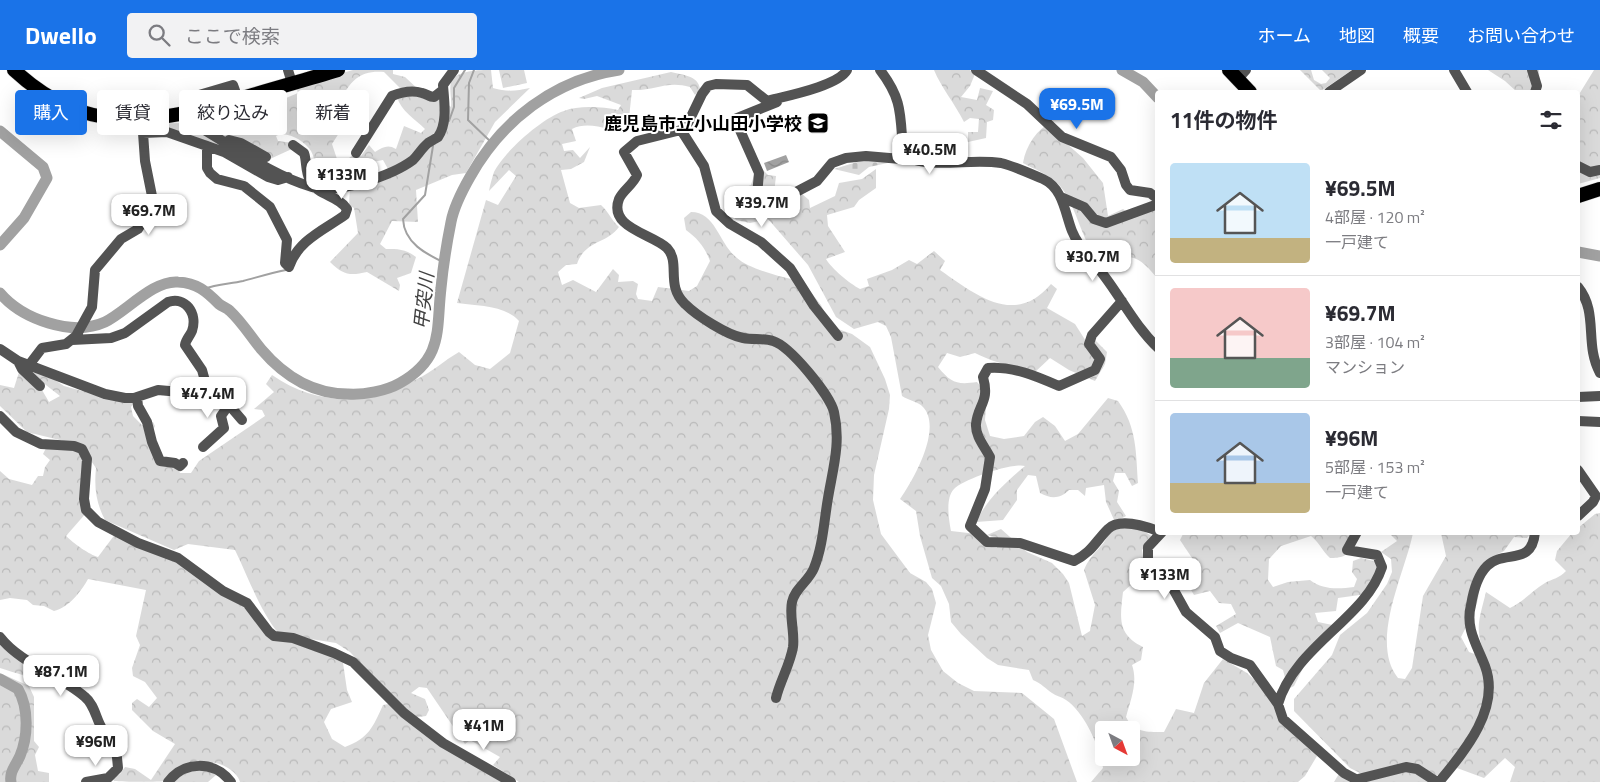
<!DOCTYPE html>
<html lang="ja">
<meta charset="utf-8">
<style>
:root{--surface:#fff;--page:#f2f2f3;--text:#2b2b33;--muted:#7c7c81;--line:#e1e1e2;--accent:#1a73e8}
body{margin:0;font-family:"Titillium Web","Noto Sans JP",sans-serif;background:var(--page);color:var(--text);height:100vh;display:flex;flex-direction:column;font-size:19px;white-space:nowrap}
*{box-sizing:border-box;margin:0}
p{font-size:16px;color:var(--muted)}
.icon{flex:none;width:28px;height:28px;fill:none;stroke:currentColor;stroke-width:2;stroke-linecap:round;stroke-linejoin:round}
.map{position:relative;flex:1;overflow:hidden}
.side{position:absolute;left:1155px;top:20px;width:425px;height:445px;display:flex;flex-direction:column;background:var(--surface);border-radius:5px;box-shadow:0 5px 20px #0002}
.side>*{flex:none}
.banner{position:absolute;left:15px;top:20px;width:475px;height:45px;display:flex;gap:10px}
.needle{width:32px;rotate:139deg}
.tools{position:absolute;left:1095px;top:651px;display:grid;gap:10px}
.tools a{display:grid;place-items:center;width:45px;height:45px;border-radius:5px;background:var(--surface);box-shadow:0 5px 20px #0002;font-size:25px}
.price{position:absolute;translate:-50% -42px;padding:0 11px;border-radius:10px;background:#fff;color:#222;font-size:16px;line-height:32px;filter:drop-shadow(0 1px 2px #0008)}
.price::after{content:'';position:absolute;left:50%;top:30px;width:15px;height:11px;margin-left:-8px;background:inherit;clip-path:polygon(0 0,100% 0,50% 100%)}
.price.current{background:var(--accent);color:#fff}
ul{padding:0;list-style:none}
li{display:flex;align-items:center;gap:15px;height:125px;padding:0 15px}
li+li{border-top:1px solid var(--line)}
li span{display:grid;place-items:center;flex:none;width:140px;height:100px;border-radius:5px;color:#555}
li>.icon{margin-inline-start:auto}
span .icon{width:60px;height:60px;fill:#fffc;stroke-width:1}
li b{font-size:21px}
h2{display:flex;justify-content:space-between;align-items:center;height:60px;padding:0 15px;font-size:21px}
.tag{padding:0 18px;border-radius:5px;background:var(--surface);box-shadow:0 5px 20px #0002;font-size:18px;line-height:45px}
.tag.current{background:var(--accent);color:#fff}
header{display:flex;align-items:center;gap:30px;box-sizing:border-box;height:70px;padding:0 25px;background:var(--accent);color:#fff}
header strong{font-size:24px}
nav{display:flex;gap:28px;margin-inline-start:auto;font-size:18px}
.search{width:350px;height:45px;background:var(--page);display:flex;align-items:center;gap:12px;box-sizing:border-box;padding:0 18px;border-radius:5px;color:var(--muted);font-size:19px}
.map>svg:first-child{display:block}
</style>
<header>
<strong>Dwello</strong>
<div class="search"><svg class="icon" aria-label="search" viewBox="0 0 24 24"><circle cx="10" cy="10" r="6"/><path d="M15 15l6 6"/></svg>ここで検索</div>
<nav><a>ホーム</a><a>地図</a><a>概要</a><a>お問い合わせ</a></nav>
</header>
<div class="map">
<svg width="1600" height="712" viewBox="0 0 1600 712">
<defs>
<pattern id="forest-crowns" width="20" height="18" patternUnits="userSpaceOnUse" patternTransform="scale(1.25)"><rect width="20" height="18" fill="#dadada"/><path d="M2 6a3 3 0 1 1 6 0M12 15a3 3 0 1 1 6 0" fill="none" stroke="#b9b9b9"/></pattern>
<pattern id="cemetery-stones" width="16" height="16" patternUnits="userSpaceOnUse" patternTransform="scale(1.25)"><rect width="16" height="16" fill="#dadada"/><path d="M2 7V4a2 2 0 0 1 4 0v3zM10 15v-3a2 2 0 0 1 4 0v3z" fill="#b9b9b9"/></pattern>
<pattern id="water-waves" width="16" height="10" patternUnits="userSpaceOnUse" patternTransform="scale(1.25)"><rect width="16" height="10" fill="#a1a1a1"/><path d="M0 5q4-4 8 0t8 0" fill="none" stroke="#898989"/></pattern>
</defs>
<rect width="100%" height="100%" fill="#fff"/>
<path fill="url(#forest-crowns)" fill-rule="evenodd" d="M353,0H393V4L405,7L420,21L437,26L451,37C452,30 449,19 451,12C456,0 480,0 491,0L493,18C507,22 516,21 530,18L495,52L466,103L452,105L416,120L418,152L392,151L380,174L386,179C398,179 406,179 416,187L411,203L397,208L400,215L399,221L367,202C350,206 343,205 330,192L358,163L354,138L349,135L350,117L388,99L383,90L363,94L349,103L345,91L353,85L361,86L369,75L375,82C383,77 388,74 396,79L404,56L421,63L425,59C415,49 401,41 397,27L403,21L384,2C361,0 351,10 341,29L352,39L345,46L348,49L332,74L339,95L346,102C335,110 333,114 318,113C316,104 316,90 311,81C305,71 286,60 276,66L278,71L293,73L294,78L270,89L267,93L171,59H141L137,54L182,53L191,57L199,50L228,39L266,52L284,48L279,31L298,23L296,16Z
M499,0H524L527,13L503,18Z
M934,0H970L975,4L970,16L961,27L977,30L980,18L993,21L986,35L994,40L993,50L987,52L986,68L968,72V62H978L979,49L970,48L964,52C955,34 941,17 934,0Z
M1300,0H1311L1314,10L1321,14L1326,13L1330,8L1322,0H1352L1321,21Z
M1488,0H1539L1540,22H1517L1505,11Z
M1594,0H1600V108L1578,114V26Z
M671,2C682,5 698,5 700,19L695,25L690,17C667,10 655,21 632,20L629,48L615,51L609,59C596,56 584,53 572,59L576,71L562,74L564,81L573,80L580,88L590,77L584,92L571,99L561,100L570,133L579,138L601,135C609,142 611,150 619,157C607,174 585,170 577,194L566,195L558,202L562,215L573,210L596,222L613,199L619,205L618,212L633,211L638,214L636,224L638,229L652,231L658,217L689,221L697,216L710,191C705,177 697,168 686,160L684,148L691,142C716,142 719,174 737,188C749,199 786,209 802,211L821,235L829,252L838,259L852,264L870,277L885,309L890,325L889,339L874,405L873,430L881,464L910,503L926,512L932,519L936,533L928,565L931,580L943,601L958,613L974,621L1022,623L1054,649L1077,712H519L493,695L500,687L470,670L465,674L427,618L419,617L411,623L425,629L429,640L426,646L411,648L350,582L336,573L279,564C259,539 249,509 235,480L188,474L174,480L105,450C96,433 94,417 96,398L80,375L27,362L0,336V315L14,318L20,299L42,320L49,332L60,326L37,308L32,300L43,302L64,316L82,321L102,320L137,329L131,337L133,346L142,355L153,352L155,356L152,362L162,392L176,395L180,403H191L199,391L265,346L262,340L254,339L274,322L266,314L272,305C320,338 367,334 417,309C432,302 445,290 459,282L475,295L490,299L510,283L519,251C505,235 477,236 457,233L486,130L498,135L516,106L509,100L489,121C490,115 492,108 494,102C504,82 542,48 564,41C579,35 603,37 618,40L621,35L597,26L584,29L579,28L602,18Z
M1053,51L1066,73L1083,88L1103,113L1108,146L1123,139L1132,145L1157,136V208C1138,185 1130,182 1101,194C1079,169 1077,132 1057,113C1048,104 1034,99 1023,93C1026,75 1037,59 1053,51Z
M762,99L768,105L776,106L773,132L784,136L801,123L809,130L810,138L835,126L839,113L862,109L876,99V118L859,130L854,137L827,145L828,156L845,182L826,189C832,199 849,213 860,219L869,216L867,209L892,200L909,190L917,194L934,181L945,191L940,200C976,225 1015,257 1051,214L1057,219L1047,238L1075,254L1089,276L1095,270L1107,282L1105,294L1095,311L1069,300L1050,288L1034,303C1014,296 994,293 975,283L960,287L947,283L938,297C951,313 957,315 977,312L987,324L985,350L990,366L1004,369L1024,366L1035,352L1043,347L1055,356L1065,371L1078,364L1108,328L1118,331C1137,357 1136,383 1138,413L1132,416L1125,403H1115L1113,411L1119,421L1117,432L1126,446L1115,452L1106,432L1104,415L1086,418L1085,426L1078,420H1069C1060,429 1051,429 1040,423L1036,406L1028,405L1017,420V430L1003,450L976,452C987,429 1006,412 1025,396C1013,392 962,410 954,419C945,428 949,450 951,461L977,464L987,476L997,478V468L987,465L1001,459L1027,482L1052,493L1063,504L1069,513L1082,566L1090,561L1095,535L1084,500C1088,490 1093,485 1100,477C1105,473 1107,465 1112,461C1126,451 1141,459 1153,467L1142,480L1145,495L1156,503L1132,514L1123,522C1120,548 1117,564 1143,577L1141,590L1132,595C1138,612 1131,629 1126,647C1134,663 1148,662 1164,662L1176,639L1194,643L1204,613L1223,589L1247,603L1262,617L1317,686L1305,706L1298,712H1091L1103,698C1100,677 1084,642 1066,630C1062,627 1056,626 1052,623C1045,618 1042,614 1033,610L1029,600L998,595L987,588L961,564L951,552L949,534L941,516L932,508L920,466L916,441L900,429C913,411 943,358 923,337C919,332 908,330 902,326L891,267L886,256L878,252L854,259L836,247L808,195L768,149L750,153L736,150L727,138L735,122L751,115L755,102ZM1104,660H1131V688H1104Z
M48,374L76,379L82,385L87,442L66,466C73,473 90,485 98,487L116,463L180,488L248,534L275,564L342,586L347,620L352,632L331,639L324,652L332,669L345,677C369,668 373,657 383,635L394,633L507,712H240C238,706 234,702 228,698C203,683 191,703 168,711C158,712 124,712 114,711L112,708L120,704L125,697L135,699L151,710L175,674L153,661L132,640V633L137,629L149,637L157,628L145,612L133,606L132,598L140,575L136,566L146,520L88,509C81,522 68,538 54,541L44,536L33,535L27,530L10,528L0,530V401L9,409L32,415L38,406H43L45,397L50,390L43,384Z
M1600,443V712H1510L1515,697L1505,688L1484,708L1457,698L1435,706L1421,699L1362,704L1350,698L1294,641V629L1332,585L1340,565L1367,543L1387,514L1392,502L1391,489L1381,482L1397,471L1389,463H1413C1405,503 1369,572 1398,608L1405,609L1412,598L1423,526L1446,486L1441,463H1531L1527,468L1514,467L1504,481L1496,485L1478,510C1482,533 1471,547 1461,567L1469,582L1486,588C1474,558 1479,551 1486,522L1510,538C1523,532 1532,521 1545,513C1552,509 1560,508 1566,501L1555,490L1557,481L1572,463L1578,462V458L1595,444Z
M1184,462L1349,463C1348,466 1351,470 1351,474C1350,487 1340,488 1330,488C1322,481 1320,473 1311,466L1281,476L1269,489L1268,510L1273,517L1288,512L1310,510C1323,520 1338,519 1354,517L1357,509L1352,502L1353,491L1361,488L1386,494L1387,499L1374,523L1338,528L1336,541L1315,543L1318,552L1342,557L1308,588L1294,616L1288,619L1283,600L1276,596L1270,567L1238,553L1220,563L1216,556L1236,544L1231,534L1219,533L1210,521L1194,525L1184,508L1194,501L1192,488L1180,470Z
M0,573C18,587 40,590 58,603L45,615C35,607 14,603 0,598Z
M0,603L29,616L34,627V671L39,677L35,685L38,701L49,703V712H0Z
M1413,699L1434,712H1334L1340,702L1353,711Z
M186,700H212L216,705L208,712H173Z"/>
<path fill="url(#cemetery-stones)" d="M878,90L897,91L869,97L859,105L834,99L857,92Z"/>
<path fill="url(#water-waves)" d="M786,85L789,92L767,101L764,93Z"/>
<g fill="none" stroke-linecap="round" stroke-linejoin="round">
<path stroke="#a1a1a1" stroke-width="2" d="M474,0L469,13L468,50L492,73
M449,51L454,37V18L465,0
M433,76L425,125L403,149C404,173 426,184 445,193
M204,219C217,214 230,214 243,211C258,207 271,203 286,200"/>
<path stroke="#a1a1a1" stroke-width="11" d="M1122,0L1143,12L1158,28
M0,61L43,97L47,108L24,148L0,175
M1578,182L1600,186
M0,223C22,249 72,267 105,252C126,242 153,210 178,212C197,213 206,221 219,234C223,237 227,238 230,241C242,252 251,267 261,279C284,306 312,324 348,324C364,325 386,321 400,313C444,288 436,260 441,218C443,197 447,172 451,152C454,136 462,121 470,107C502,50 554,10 619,0
M0,609L18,619C29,638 28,667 20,686C16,695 9,702 11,712"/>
<g stroke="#dbdbdb" stroke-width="15">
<path id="highway" d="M14,0C86,67 153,54 239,29C272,19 305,10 338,0
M1229,0L1250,22
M1578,126L1600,119"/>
</g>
<path stroke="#535353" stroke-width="10" d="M288,0L292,13
M880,0C903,30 900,45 903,80L906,87C936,99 969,88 1001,93C1014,96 1031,104 1043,109C1063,118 1065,143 1072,161C1079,179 1094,192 1105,207C1123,231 1136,257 1158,278
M976,0L1027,34L1062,67L1111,87L1121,100L1126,115L1130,120L1150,123L1158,129
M1454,0L1467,22
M1532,0L1537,16L1535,22
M1238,9L1246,0
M1329,22L1361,0
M777,32L735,49L759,103L756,136L763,143H768L796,122L817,111L832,93L846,88L866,86L901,89L906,87
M204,39L199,25L233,15L238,29
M184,44L189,51C229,73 268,104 312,117C336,125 393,105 413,90C418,85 422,78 428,73C431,71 435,69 438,67C448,53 444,30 443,15L454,0
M681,60L704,96L716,141L730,154L761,172L790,198L814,236L838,266
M229,70L241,73L266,87
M207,76V98L210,103L217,109L244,116L270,137L287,170L285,193L289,197
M356,83L392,26C402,22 412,20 422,23C427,24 429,27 434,27L443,20
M1578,96L1590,102L1600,100
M1061,127L1084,137L1094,149L1106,153L1158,134
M289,197C298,170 324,160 345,145L347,139C337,124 318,127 310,110C305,102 307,91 304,83L293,75
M1578,217C1599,243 1584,274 1600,303
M1122,231L1092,265L1089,274L1100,289L1095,300L1059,316C1036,306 1013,296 988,298L983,307C990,332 978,334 976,354C975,366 985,377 990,387L985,419L970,456L987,472L1020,473L1074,491C1092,482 1095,472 1108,459C1119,448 1145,456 1158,461
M0,279L18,291L105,324L125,328H134L158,320L191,323L207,318L202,300L185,275C186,269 190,266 192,261C198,243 185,226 168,232L125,263L111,268L72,270
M18,291L22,299L40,316
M29,295L42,278L66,274L76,266L92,237L95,200L121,169L138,159L151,138L153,131L145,91L143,63L167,62L224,82L268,107L278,110L288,107
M213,319L225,320L232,316
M217,321L242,350
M137,327L138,336L147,352L152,372L160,391L175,393L180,396L183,393
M1578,327L1600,326
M0,346L16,362L41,374L74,376L82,379L87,389L84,429L86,440L98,452L138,473L178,488L223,521L247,533L269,562L274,566L293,568L334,583L353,592L404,643L443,673L511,712
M1578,351L1600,352
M203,377L224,358L221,346L228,336
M1578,400L1596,426L1593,432L1578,446
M1162,462L1148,477V489L1171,515L1186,542L1215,567L1220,581L1231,588L1250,595L1278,634L1283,649L1344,703L1361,712
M0,567C21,594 60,605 85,627C95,635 96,650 103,660C116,679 116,674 118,698L108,708L86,712
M776,628C780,611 790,595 793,577C795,563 789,546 792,532C795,518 809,511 814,498C823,476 824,451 828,428C833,398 841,373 834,342C830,325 790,276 773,271C764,268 753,270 743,268C727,265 697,246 685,234C665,215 681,193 667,178C653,164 608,158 619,129C623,120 633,115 637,105L624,82L637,71L681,60L688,53L702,24L708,16L716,14L747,15L767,31C786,26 838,16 847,0
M1278,634C1295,576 1366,548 1382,497L1377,485L1347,480L1357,462
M1358,709L1406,697L1417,699L1437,712
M168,712C184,691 214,690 231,712
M1439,712C1464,682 1501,639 1485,596C1477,575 1465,558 1471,535C1473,523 1478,505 1487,496C1504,479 1532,497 1535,462"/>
<use href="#highway" stroke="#000" stroke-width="14"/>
</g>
<defs>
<g id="school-square" transform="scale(1.125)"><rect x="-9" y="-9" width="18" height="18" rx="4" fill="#000" stroke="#fff"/><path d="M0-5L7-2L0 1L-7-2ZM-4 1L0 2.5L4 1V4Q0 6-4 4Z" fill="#fff"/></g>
</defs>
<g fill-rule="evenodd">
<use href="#school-square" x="818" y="53"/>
</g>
<g text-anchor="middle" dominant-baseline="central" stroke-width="4" stroke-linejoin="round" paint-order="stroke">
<g font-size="18" font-weight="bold" fill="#000" stroke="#fff" text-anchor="end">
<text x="802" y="53">鹿児島市立小山田小学校</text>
</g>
<g font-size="19" font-style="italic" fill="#424242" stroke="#fff">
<text transform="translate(423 231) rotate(-84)">甲突川</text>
</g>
</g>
</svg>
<div class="tools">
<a><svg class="needle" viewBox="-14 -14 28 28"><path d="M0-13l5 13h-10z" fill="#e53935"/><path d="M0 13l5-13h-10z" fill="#7c7c81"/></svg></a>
</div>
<b class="price current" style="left:1077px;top:60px">¥69.5M</b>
<b class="price" style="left:930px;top:105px">¥40.5M</b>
<b class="price" style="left:342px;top:130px">¥133M</b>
<b class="price" style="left:762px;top:158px">¥39.7M</b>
<b class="price" style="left:149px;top:166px">¥69.7M</b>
<b class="price" style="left:1093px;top:212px">¥30.7M</b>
<b class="price" style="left:208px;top:349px">¥47.4M</b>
<b class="price" style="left:1165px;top:530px">¥133M</b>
<b class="price" style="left:61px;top:627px">¥87.1M</b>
<b class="price" style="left:484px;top:681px">¥41M</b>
<b class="price" style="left:96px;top:697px">¥96M</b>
<div class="banner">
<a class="tag current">購入</a>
<a class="tag">賃貸</a>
<a class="tag">絞り込み</a>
<a class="tag">新着</a>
</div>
<section class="side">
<h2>11件の物件<svg class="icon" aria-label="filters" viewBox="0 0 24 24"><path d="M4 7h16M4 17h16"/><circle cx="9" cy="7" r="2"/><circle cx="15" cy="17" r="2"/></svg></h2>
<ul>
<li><span style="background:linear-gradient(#bfe0f5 75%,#c2b280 0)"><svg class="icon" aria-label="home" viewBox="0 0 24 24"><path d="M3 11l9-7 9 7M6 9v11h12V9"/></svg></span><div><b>¥69.5M</b><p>4部屋 · 120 m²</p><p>一戸建て</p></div></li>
<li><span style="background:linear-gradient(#f6c9c9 70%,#7fa58c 0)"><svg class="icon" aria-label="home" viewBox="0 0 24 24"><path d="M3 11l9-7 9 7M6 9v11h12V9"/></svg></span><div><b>¥69.7M</b><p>3部屋 · 104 m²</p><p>マンション</p></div></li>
<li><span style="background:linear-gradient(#a9c7e8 70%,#c2b280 0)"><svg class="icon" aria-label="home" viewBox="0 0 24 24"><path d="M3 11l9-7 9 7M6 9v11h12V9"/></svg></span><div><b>¥96M</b><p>5部屋 · 153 m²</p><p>一戸建て</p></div></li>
</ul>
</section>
</div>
